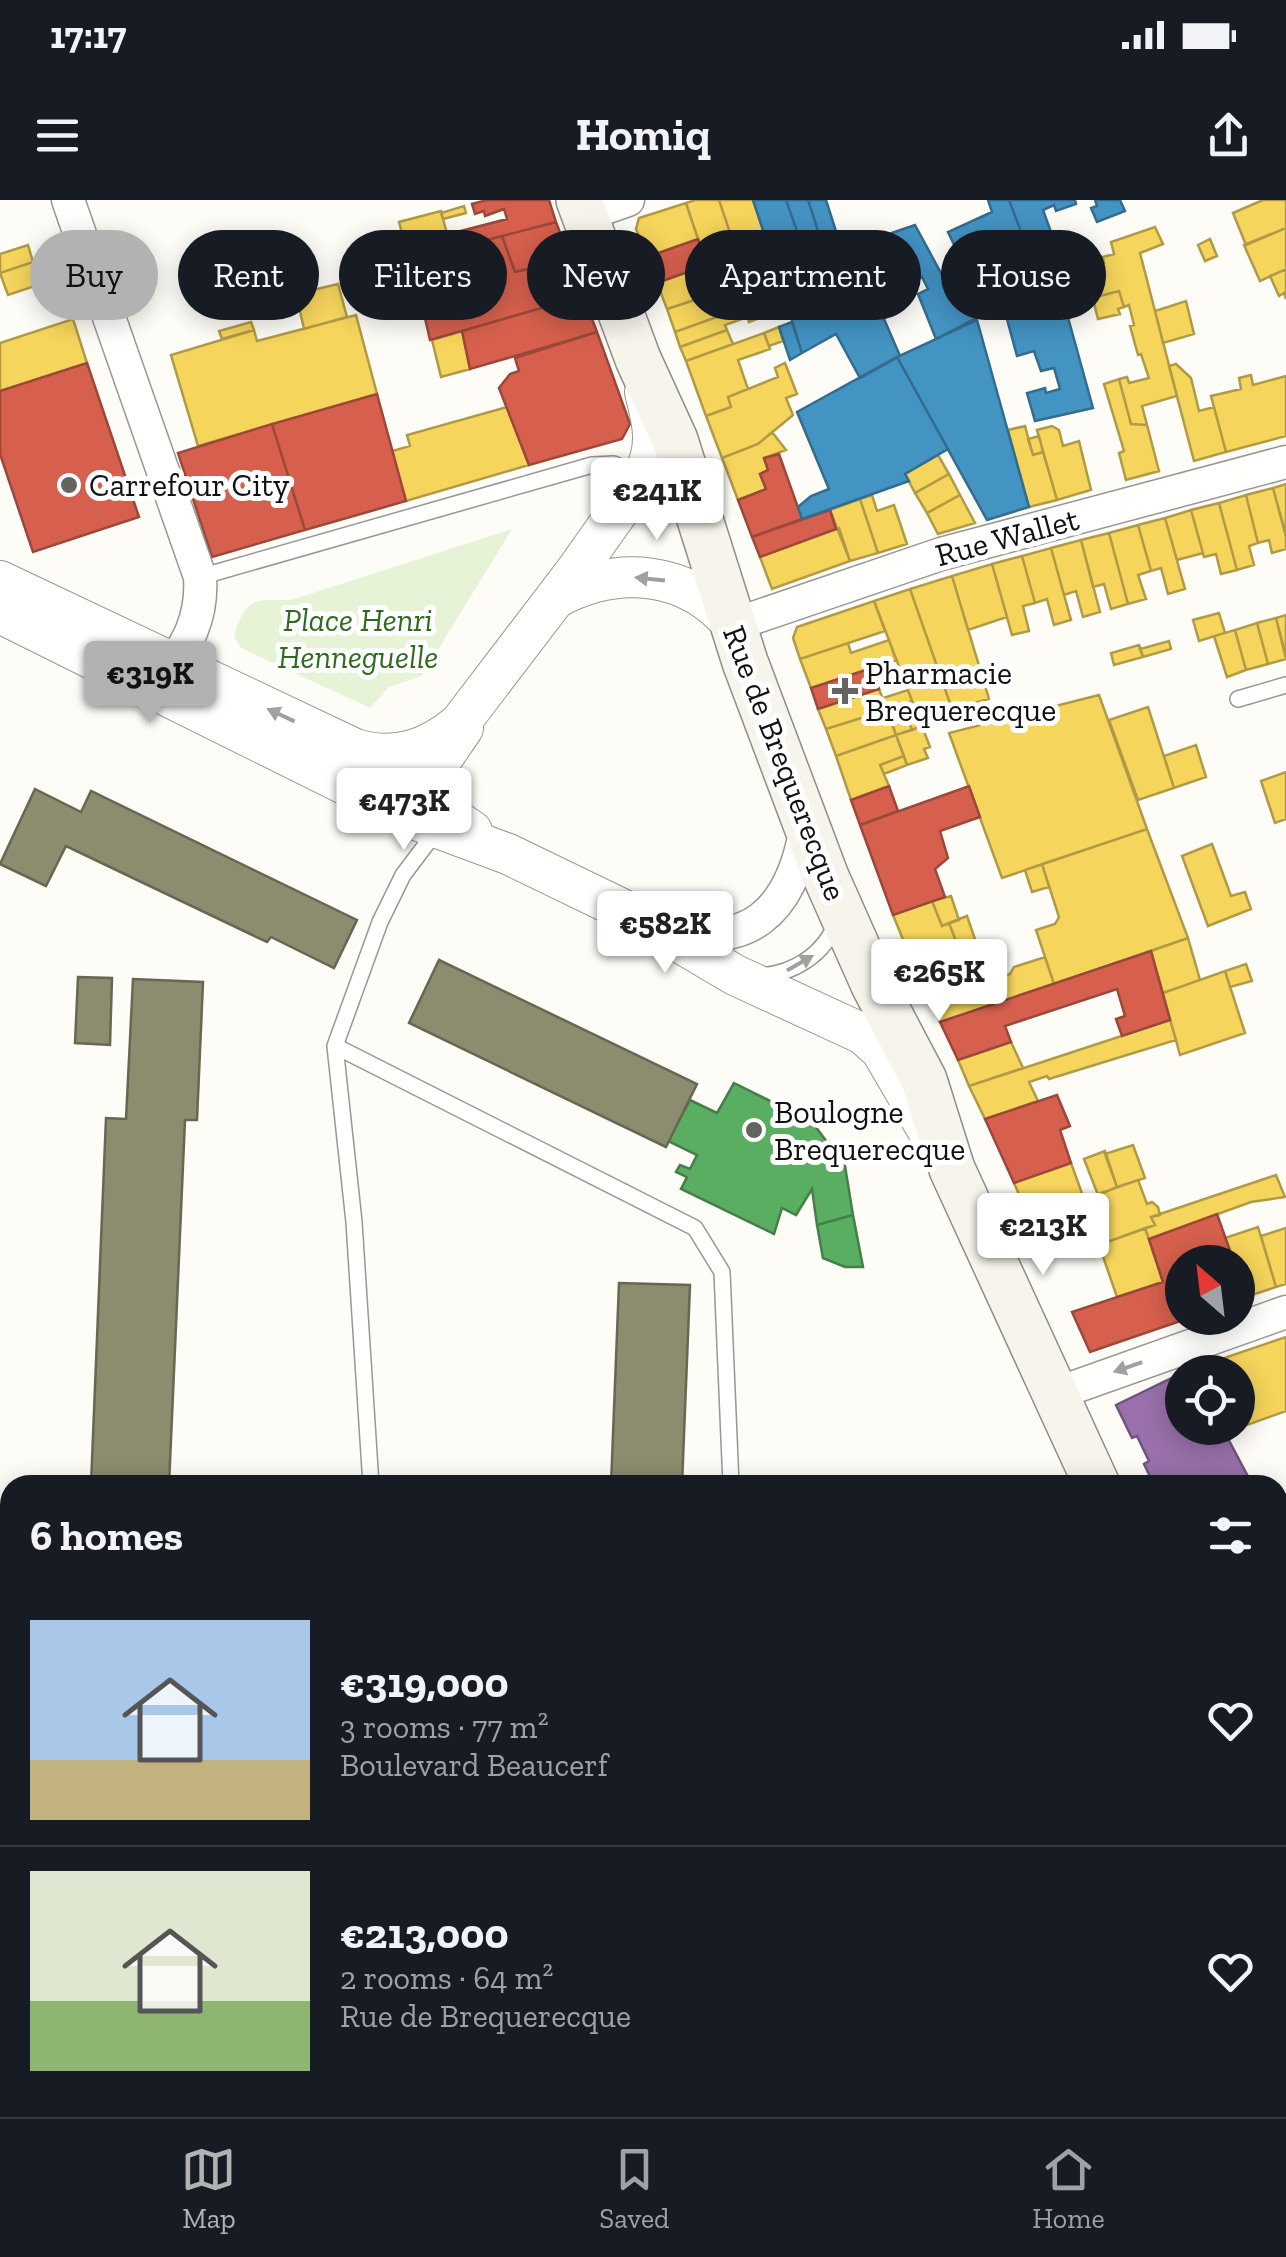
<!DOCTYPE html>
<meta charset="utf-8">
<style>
:root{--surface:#171b24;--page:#242831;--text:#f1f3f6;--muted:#9ea1a6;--line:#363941;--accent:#b2b2b3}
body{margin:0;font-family:"Zilla Slab",serif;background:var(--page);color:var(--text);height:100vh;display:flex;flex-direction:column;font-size:38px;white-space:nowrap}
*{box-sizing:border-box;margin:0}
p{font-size:32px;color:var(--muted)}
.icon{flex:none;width:55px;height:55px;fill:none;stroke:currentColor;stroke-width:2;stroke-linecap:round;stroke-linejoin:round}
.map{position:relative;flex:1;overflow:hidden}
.drawer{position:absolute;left:0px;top:1275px;width:1288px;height:642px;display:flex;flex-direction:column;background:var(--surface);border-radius:30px 30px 0 0;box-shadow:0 5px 25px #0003}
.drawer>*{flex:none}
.top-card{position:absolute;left:30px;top:30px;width:1228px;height:90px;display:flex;gap:20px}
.needle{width:65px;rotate:332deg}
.buttons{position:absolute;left:1165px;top:1045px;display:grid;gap:20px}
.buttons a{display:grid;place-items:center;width:90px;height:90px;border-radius:50%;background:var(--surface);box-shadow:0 5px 25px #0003;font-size:50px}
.price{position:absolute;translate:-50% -85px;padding:0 22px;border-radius:10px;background:#fff;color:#222;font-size:32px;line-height:65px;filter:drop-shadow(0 2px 5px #0008)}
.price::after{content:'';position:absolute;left:50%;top:60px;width:30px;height:22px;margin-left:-15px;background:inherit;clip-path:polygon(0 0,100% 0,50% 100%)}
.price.current{background:var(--accent);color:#111}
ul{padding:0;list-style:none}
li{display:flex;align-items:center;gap:30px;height:250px;padding:0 30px}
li+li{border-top:2px solid var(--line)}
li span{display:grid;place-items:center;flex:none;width:280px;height:200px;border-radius:0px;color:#555}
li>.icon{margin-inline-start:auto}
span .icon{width:120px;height:120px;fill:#fffc;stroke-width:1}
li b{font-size:42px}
h2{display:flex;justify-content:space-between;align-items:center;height:120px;padding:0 30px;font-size:42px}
.pill{padding:0 35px;border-radius:45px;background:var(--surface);box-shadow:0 5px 25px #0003;font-size:35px;line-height:90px}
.pill.current{background:var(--accent);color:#111}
.status{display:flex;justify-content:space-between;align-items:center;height:70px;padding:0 50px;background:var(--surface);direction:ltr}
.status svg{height:28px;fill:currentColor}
header{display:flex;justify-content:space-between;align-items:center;height:130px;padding:0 30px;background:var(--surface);font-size:45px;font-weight:700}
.tab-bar{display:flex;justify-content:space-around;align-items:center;height:140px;border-top:2px solid var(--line);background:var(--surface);font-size:28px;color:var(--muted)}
.tab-bar a{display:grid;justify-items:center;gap:5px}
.tab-bar .current{color:var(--accent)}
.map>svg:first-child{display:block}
</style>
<div class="status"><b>17:17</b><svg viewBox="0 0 49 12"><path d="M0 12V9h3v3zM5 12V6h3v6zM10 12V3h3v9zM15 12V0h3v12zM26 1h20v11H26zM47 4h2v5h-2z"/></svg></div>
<header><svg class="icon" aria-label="menu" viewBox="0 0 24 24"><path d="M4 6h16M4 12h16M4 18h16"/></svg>Homiq<svg class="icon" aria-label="share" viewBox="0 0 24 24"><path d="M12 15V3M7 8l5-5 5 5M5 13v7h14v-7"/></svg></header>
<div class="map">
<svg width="1286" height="1917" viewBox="0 0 1286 1917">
<rect width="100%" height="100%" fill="#fdfcf7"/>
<path fill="#e7f3d7" d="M512,329L422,476L389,487L370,508L241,448L234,436C246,398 253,399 291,400Z"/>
<path fill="#f6d55c" stroke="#b19a46" stroke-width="2.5" d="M695,0H719L740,62L728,66L722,48L703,54L686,3Z
M719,0H753L764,33L744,40L751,59L740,62Z
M1263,0H1286V28L1246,45L1233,13Z
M686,3L698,39L647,57L636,29L639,18Z
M464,6L466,13L443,19L441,13Z
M441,11L451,49L409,60L399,22Z
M1155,27L1163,44L1140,53L1177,196L1142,206L1147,225L1131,224L1119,179L1127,177L1129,183L1149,178L1141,154L1138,155L1130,126L1134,125L1129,105L1124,107L1119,91L1096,97L1087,68L1104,63L1103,57L1114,54L1111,42Z
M1286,28V69L1260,81L1244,45Z
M236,35L245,62L232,65L222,39Z
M1210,39L1217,56L1205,61L1198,45Z
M28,45L33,62L0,73V54Z
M33,62L41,84L8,95L0,73Z
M707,65L716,93L667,109L657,83Z
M1085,68L1096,97L1119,91L1124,107L1118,109L1120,114L1098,119Z
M1286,69V99L1284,93L1279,96L1270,76Z
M731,73L735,86L716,93L712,80Z
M769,75L780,110L749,122L744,108L759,103L751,81Z
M751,81L759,103L744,108L737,85Z
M338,84L347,117L304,129L296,94Z
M716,93L721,107L725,105L728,113L675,132L667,109Z
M1186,101L1194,134L1163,143L1155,111Z
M739,109L742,119L725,125L727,130L680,147L675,132Z
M356,115L377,194L198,246L171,155L254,130L257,141Z
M73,119L87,163L0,191V143Z
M251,122L254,130L222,139L219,131Z
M779,127L783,141L769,146L764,133Z
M727,130L733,144L686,161L680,147Z
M462,131L470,169L441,177L432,140Z
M764,133L770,149L738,160L748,189L728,197L731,207L706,216L686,161Z
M785,163L797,194L786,198L793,215L758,244L722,258L706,216L731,207L728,197L778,177L775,168Z
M1176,164L1191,178L1199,211L1214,207L1226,252L1194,261L1169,166Z
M1251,175L1253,185L1286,176V236L1226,252L1211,196L1241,189L1239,178Z
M1119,179L1131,224L1147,225L1159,271L1126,280L1119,253L1124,251L1104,184Z
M507,207L529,265L406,301L392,251L410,246L407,235Z
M1025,226L1033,255L1043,252L1057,300L1029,307L1008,230Z
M1052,226L1059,230L1063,246L1079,241L1091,290L1057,300L1037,230Z
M772,232L786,250L764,258L768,270L760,274L766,289L738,300L722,258L758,244Z
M1039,236L1043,252L1033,255L1028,239Z
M938,255L949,274L915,293L905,274Z
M949,274L960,295L927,313L915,293Z
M1286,284V335L1273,288Z
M1273,288L1286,337V349L1272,353L1269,340L1258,343L1246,295Z
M872,295L877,311L894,305L907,344L878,353L860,299Z
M960,295L975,323L938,334L927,313Z
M1246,295L1258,343L1249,346L1254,365L1237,370L1219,303Z
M860,299L878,353L850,361L830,310Z
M1219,303L1237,370L1221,374L1216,354L1204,357L1191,310Z
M1191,310L1203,353L1177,360L1165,318Z
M1165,318L1185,389L1168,394L1161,368L1151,371L1138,325Z
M1138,325L1151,371L1138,375L1146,399L1128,404L1109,333Z
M839,328L850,361L772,389L760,357Z
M1109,333L1128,404L1111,409L1104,384L1093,387L1081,340Z
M1081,340L1100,412L1083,417L1076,391L1064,395L1051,348Z
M1051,348L1071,420L1054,425L1047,399L1035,403L1022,356Z
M1022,356L1035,403L1023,406L1029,431L1012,435L992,364Z
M992,364L1007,417L968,430L952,376Z
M952,376L989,499L952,509L910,389Z
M910,389L952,509L919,519L874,401Z
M874,401L885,431L800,459L793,438L797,427Z
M1219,413L1225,433L1199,441L1193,420Z
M1286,415V456L1276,418Z
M1276,418L1286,459L1268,464L1257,423Z
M1257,423L1268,464L1246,470L1235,430Z
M1235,430L1246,470L1227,477L1214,436Z
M889,440L896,460L811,488L800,459L848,443L851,453Z
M1169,441L1171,449L1143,457L1140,449Z
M1139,445L1143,457L1114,465L1111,453Z
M879,489L887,510L826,529L818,509Z
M908,490L912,501L887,510L883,498Z
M1099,495L1147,629L1002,678L949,533Z
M912,501L922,526L912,530L905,511L907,509L905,503Z
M1148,507L1174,588L1138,600L1109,520Z
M887,510L896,535L836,556L826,529Z
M907,518L912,530L896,535L892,523Z
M922,526L930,547L924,549L928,558L907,565L896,535Z
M896,535L904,556L880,565L889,586L851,600L836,556Z
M1196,545L1206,577L1174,588L1164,556Z
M904,556L907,565L884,574L880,565Z
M1286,572V619L1275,623L1261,581Z
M1147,629L1188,738L1054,784L1036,730L1055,724L1059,717L1042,664Z
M1212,644L1231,696L1245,692L1251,709L1208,726L1182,656Z
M1042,664L1049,687L1032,692L1025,670Z
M951,696L959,720L942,726L932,701Z
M932,701L942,726L949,723L961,754L915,769L893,715Z
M967,716L978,748L961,754L949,723Z
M1188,738L1200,780L1163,793L1151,751Z
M957,755L969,788L1010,774L1014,767L1045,757L1054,784L940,822L915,769Z
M1246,764L1252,781L1230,787L1225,771Z
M1225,771L1245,833L1180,855L1163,793Z
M1170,820L1176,840L1049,879L1047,876L1029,882L1038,901L985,919L969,886Z
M1011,842L1023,868L969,886L958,860Z
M1133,945L1145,978L1117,987L1105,954Z
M1105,951L1117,987L1098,995L1084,959Z
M1071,963L1084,999L1030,1019L1014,983Z
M1276,975L1285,997L1251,1002L1149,1039L1145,1028L1155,1025L1151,1017Z
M1138,980L1147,1004L1152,1002L1158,1007L1160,1015L1151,1017L1155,1025L1099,1045L1084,999Z
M1258,1027L1276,1087L1246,1097L1238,1062H1234L1225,1038Z
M1145,1028L1163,1082L1117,1097L1099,1045Z
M1286,1028V1084L1276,1087L1261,1036Z
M1286,1137V1211L1211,1238L1206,1228H1238V1172H1183Z
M1286,1330V1384L1278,1387V1334Z
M1286,1384V1412L1282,1413L1278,1404V1387Z
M1286,1453V1482L1278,1484V1456Z
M1286,1482V1510L1278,1512V1484Z
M1286,1510V1539L1278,1541V1512Z
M1286,1539V1569L1278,1550V1541Z
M1278,1785L1286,1803V1813L1278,1817Z
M1286,1813V1848L1278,1852V1817Z
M1286,1848V1893L1278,1897V1852Z
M1286,1893V1917H1281L1278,1897Z
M699,1908H724L728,1917H702Z
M699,1908L702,1917L666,1915L686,1908Z
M724,1908H750L754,1917H728Z
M750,1908H782V1917H754Z
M782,1908H827L817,1917H782Z
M904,1908H948L949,1917H905Z
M1089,1908H1127L1131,1917H1067Z
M1157,1908H1210L1214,1917H1137Z
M1222,1908H1254L1233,1917H1224Z"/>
<path fill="#d6604d" stroke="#9b483b" stroke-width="2.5" d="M487,0H549L556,22L460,47L457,32L507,19L504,9L485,16L484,11L475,14L472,4Z
M556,22L570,59L515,72L502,36Z
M502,36L515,72L570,59L583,96L430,140L416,79L354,94L352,89L345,91L341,78Z
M698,39L707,65L657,83L647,57Z
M583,96L597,132L470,169L462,131Z
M597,132L630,224L622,239L529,265L499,188L510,174L519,171L515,158Z
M87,163L139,317L33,352L0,254V191Z
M377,194L406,301L305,330L272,224Z
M272,224L305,330L212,357L178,253Z
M779,254L802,319L752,337L738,300L766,289L760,274L768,270L764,258Z
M830,310L836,329L760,357L752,337Z
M890,462L894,474L876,479L879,489L818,509L811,488Z
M889,586L898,611L860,625L851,600Z
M969,586L980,617L940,631L948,658L935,669L945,697L893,715L860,625Z
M1151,751L1170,820L1122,836L1116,819L1125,816L1117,789L1005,826L1011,842L958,860L940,822Z
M1057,895L1070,926L1060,930L1071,963L1014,983L985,919Z
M1217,1014L1234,1062H1182V1118H1189L1090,1152L1072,1112L1163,1082L1149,1039Z"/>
<path fill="#9970ab" stroke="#70547d" stroke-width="2.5" d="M1182,1173V1228H1206L1211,1238L1225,1233L1252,1284L1154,1285L1144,1264L1149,1261L1137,1236L1132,1238L1116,1205Z"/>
<path fill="#4393c3" stroke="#346c8e" stroke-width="2.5" d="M753,0H786L808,62L777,72Z
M786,0H808L826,55L808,62Z
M808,0H826L842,50L826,55Z
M988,0H1009L1023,37L964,65L948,32L992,12Z
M1009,0H1075L1076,4L1056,11L1054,5L1043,10L1055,43L1048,45L1093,208L1035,221L1027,193L1045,188L1046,193L1060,189L1054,168L1041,171L1034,151L1017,156L1005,112L1036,104L1024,60L994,69L989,53L1023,37Z
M1095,0H1120L1125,11L1097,22L1091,8L1097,6Z
M915,25L942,75L989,53L1003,104L936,139L918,94L928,89L922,77L878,105L900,156L860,178L836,134L802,153L777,72Z
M977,120L1029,307L987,320L897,157Z
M792,122L802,153L790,160L779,127Z
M897,157L948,249L905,274L909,281L802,319L798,307L811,296L829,289L797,212Z"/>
<path fill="#5aae61" stroke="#447f49" stroke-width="2.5" d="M734,883L812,922L845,966L853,1015L817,1025L812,989L796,1015L782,1008L774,1034L681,989L687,977L676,972L680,965L690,969L697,955L668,941L690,900L717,913Z
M853,1015L863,1067H845L823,1058L817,1025Z"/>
<path fill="#8c8c6e" stroke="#676752" stroke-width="2.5" d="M35,589L81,612L91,591L357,720L334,768L271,737L267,742L66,646L46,686L0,664Z
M439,760L697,884L666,947L409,823Z
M78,777L112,778L110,845L75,843Z
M133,779L203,782L197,920H185L169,1285H91L106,918L126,919Z
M619,1083L690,1085L682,1285H611Z"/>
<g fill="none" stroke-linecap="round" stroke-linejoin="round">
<g stroke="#979795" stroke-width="18">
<path id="service" d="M200,377L592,265L614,264L642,276
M1238,499L1286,485
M759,776C794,774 825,754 837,721
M335,846L695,1028L722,1072L731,1285
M371,1285L354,1022L335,846L380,722L403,675L437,630"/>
</g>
<g stroke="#979795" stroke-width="35">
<path id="minor" d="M68,0L200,377C203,422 185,446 161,483
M585,15L628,0
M733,425L941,354L1286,262
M660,724C748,756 792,710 806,627
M1055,1194L1286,1112
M1278,1429L1286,1426
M854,1908L856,1917"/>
</g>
<g stroke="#979795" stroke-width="42">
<path id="tertiary" d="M0,381L355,549C395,561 428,550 460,523L576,371L643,276C659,247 653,223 645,192
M556,398C617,365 687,370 733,425
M0,413L419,621L508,654L632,714L735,775L863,834L881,850L934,941
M463,528C427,582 410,590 472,631"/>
</g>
<g stroke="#8e8d8b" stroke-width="48">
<path id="secondary" d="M579,0L638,159L675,240L745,462L826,677L874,785L924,880L952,969L1097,1285
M1278,1675L1286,1693"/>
</g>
<use href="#service" stroke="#fffffe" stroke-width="15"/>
<use href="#minor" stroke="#fffffe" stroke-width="32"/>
<use href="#tertiary" stroke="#fffffe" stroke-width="40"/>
<use href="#secondary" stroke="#f6f4eb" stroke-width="45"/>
</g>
<defs><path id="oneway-solid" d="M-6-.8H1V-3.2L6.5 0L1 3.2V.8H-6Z" transform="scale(2.5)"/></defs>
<g fill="#a0a09f">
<use href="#oneway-solid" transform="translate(650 379) rotate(-174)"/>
<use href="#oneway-solid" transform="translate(281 515) rotate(-155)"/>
<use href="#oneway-solid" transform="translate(800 763) rotate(-30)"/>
<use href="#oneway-solid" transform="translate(1128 1167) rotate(161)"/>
</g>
<g fill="#646362" stroke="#fff" stroke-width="4">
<circle cx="69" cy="285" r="10"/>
<path d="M840 476h10v10h10v10h-10v10h-10v-10h-10v-10h10z"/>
<circle cx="754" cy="930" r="10"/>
</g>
<g text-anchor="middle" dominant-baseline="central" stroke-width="10" stroke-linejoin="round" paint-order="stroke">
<g font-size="32" fill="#111" stroke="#fff" text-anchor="start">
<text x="89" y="285">Carrefour City</text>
<text x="865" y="473">Pharmacie<tspan x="865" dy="37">Brequerecque</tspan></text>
<text x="774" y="912">Boulogne<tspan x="774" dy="37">Brequerecque</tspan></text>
</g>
<g font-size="32" fill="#111" stroke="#fff">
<text transform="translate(1007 337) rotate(-15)">Rue Wallet</text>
<text transform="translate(785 563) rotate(69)">Rue de Brequerecque</text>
</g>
<g font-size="32" font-style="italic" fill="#2f6b1f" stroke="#fff">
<text x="358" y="420">Place Henri<tspan x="358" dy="37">Henneguelle</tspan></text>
</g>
</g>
</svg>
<div class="buttons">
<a><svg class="needle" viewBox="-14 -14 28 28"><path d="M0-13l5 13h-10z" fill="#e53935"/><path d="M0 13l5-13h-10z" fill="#9ea1a6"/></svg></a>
<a><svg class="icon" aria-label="locate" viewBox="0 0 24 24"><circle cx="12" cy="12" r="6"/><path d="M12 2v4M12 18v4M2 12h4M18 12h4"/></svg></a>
</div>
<b class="price" style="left:657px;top:343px">€241K</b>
<b class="price current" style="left:150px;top:526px">€319K</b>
<b class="price" style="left:404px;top:653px">€473K</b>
<b class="price" style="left:665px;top:776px">€582K</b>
<b class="price" style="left:939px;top:824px">€265K</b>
<b class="price" style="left:1043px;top:1078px">€213K</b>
<div class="top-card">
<a class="pill current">Buy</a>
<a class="pill">Rent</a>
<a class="pill">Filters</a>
<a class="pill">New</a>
<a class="pill">Apartment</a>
<a class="pill">House</a>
</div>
<section class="drawer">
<h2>6 homes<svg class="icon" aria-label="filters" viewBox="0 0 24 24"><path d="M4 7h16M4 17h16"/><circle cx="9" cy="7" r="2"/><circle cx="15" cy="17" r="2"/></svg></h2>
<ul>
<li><span style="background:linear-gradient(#a9c7e8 70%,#c2b280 0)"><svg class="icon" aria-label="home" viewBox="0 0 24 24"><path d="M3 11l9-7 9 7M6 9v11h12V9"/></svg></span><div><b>€319,000</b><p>3 rooms · 77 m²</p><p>Boulevard Beaucerf</p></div><svg class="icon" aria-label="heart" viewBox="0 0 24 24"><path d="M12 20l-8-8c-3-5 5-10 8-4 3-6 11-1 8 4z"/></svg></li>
<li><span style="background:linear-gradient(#dfe7d0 65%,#8fb573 0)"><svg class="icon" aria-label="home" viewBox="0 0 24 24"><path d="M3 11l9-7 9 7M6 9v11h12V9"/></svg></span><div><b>€213,000</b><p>2 rooms · 64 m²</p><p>Rue de Brequerecque</p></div><svg class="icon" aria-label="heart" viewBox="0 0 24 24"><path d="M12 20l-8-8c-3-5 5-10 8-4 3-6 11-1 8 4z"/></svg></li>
</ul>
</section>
</div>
<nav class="tab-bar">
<a class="current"><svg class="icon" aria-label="map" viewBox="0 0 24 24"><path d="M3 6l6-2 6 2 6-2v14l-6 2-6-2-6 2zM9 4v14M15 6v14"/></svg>Map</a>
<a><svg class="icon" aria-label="saved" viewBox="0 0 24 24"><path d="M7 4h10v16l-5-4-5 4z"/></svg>Saved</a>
<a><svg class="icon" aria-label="home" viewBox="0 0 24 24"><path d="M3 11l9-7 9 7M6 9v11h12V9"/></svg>Home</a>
</nav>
